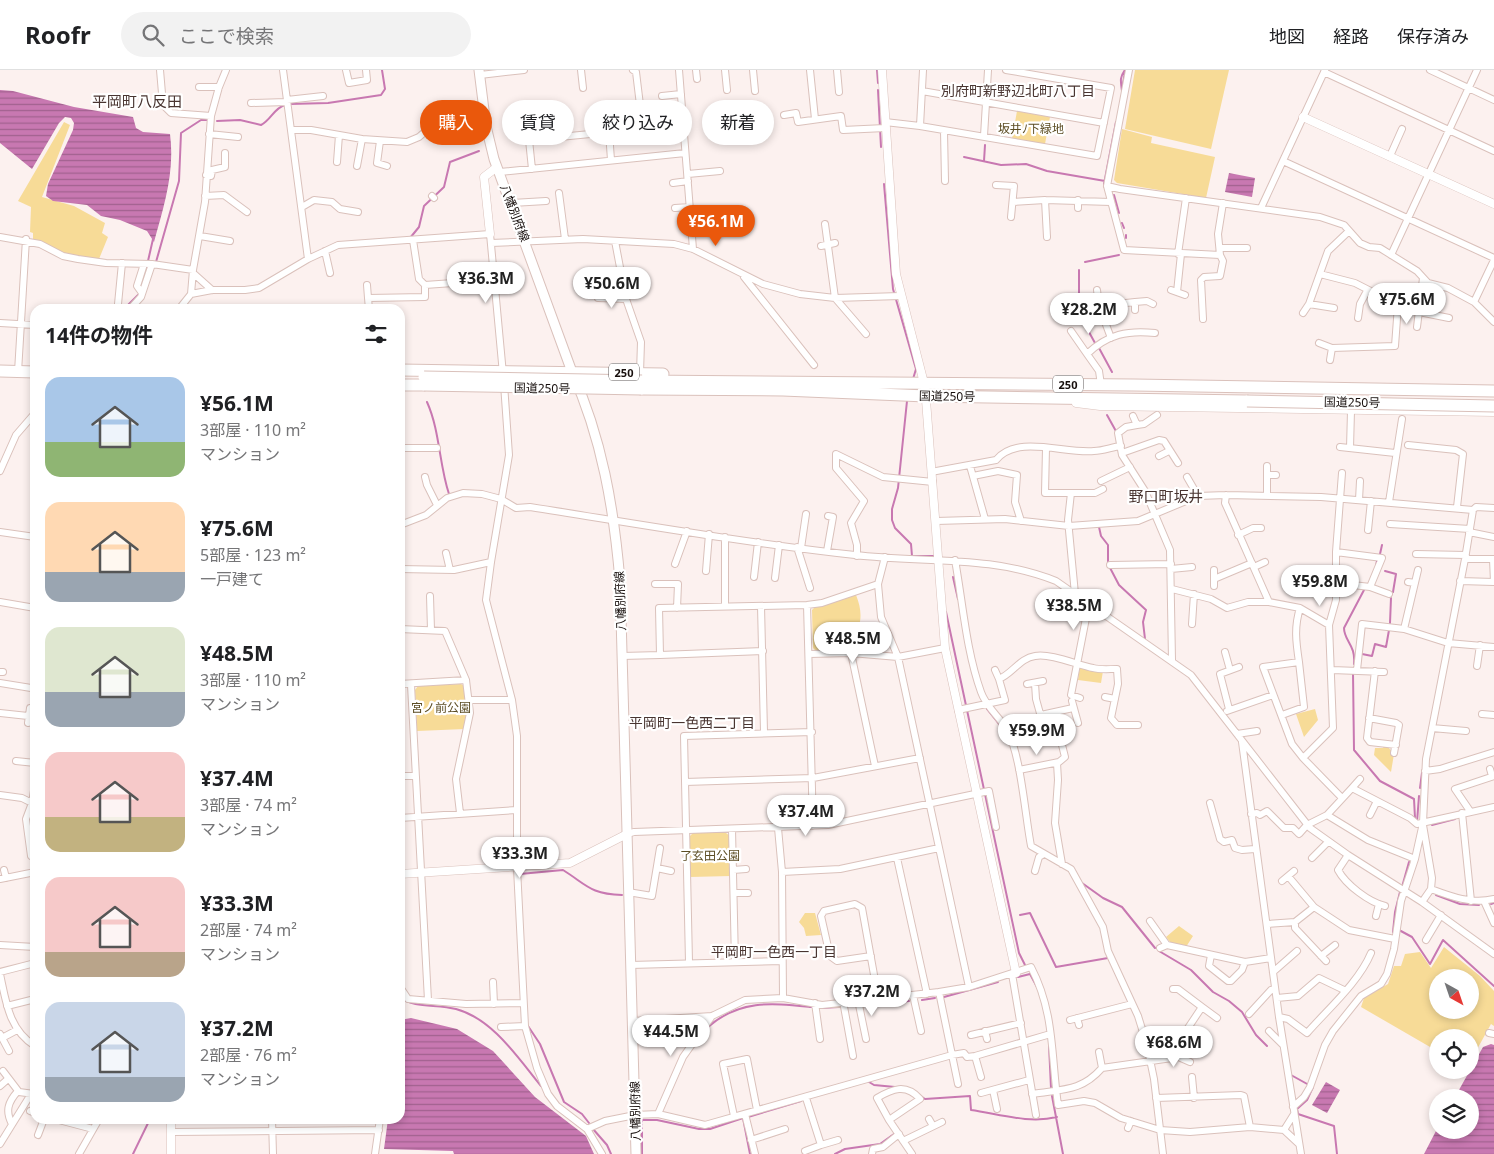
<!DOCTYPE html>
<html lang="ja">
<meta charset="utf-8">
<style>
:root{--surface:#fff;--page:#f2f2f2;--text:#202124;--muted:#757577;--line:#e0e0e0;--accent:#ea580c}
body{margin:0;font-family:"Noto Sans","Noto Sans JP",sans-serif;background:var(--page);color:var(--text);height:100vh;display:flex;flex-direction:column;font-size:19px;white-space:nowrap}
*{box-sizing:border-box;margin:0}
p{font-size:16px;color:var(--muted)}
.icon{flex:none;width:28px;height:28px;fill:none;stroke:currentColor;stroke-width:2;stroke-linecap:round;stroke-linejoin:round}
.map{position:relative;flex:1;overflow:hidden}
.drawer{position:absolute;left:30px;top:234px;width:375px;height:820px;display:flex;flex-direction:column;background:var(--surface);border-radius:15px;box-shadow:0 2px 8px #0003}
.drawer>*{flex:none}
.hud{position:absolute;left:420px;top:30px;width:475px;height:45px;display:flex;gap:10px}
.needle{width:32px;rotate:140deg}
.controls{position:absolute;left:1429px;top:899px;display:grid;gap:10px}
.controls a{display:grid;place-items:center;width:50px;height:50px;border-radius:50%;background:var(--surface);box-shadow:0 2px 8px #0003;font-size:25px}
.price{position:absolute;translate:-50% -42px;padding:0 11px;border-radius:18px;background:#fff;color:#222;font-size:16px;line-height:32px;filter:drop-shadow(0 1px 2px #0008)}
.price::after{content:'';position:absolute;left:50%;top:30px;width:15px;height:11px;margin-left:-8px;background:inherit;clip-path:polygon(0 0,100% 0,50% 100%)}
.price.active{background:var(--accent);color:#fff}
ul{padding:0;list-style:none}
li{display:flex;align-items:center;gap:15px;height:125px;padding:0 15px}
li span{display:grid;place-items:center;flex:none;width:140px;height:100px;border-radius:15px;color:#555}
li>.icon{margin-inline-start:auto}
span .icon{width:60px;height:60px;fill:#fffc;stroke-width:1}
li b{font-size:21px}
h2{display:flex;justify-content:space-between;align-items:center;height:60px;padding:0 15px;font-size:21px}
.tag{padding:0 18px;border-radius:22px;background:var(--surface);box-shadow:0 2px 8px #0003;font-size:18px;line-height:45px}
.tag.active{background:var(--accent);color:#fff}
header{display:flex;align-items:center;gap:30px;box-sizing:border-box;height:70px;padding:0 25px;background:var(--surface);border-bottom:1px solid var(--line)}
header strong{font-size:24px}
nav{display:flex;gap:28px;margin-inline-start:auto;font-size:18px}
.search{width:350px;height:45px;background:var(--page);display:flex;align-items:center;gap:12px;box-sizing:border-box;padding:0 18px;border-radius:28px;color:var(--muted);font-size:19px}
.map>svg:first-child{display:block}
</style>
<header>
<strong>Roofr</strong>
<div class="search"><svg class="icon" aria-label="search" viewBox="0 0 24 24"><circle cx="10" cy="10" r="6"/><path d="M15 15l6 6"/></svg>ここで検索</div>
<nav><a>地図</a><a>経路</a><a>保存済み</a></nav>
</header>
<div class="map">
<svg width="1494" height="1084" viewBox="0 0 1494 1084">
<defs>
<pattern id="water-rules" width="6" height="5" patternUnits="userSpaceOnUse" patternTransform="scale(1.25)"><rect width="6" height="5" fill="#c878b1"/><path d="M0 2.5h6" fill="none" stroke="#a1618e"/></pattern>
</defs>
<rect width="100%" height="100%" fill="#fcf1ef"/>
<path fill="#f7db97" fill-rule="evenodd" d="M1135,0H1229L1211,79L1125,59Z
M1017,41L1050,47L1045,74L1012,69Z
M64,52L70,55L42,127L74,136L105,153L102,163L108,167L99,189L65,184L33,169V163L30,162L31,137L18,131Z
M543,55L544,66L515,69L514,58Z
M1122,59L1152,67L1151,73L1215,87L1206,128L1117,113L1114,110Z
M856,525C862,540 863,554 853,567L854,580L816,581L813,578L812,540L816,536Z
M1080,596L1103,601L1101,613L1078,610Z
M461,614L466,617L468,637L465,659L417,661L415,620L418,616Z
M1315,639L1318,650L1304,667L1296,644Z
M1384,676L1388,677L1394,684L1391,702L1374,685L1375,678H1383Z
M693,763H726L730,766L731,806L690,807L689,767Z
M805,843H815L821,865L806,866L804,858L799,852Z
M1179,856L1193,866L1186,877L1171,873L1166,867Z
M1444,877L1480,906L1494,921V956L1491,954L1470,992V968H1438L1437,981L1361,937L1364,928L1388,914L1394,896H1401L1405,884L1420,882L1431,898ZM1438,908H1470V940H1438Z"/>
<path fill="url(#water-rules)" d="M0,20L13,21L74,37L133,47L136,58L143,62L170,64C175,102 164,136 154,172L147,161L120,150L101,146L87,135L53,131L46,126L48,114L73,60L74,53L71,48L65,47L59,53L32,99L0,73Z
M1229,103L1255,108L1252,127L1225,122Z
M411,948L457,959L493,981L535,1027L586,1066L594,1084H454L453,1081L384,1079L388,1049H400V950Z
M1491,974L1494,975V1084H1424L1437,1059L1470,1060V1028L1455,1027L1483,977Z
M1326,1012L1340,1020L1327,1043L1312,1035Z"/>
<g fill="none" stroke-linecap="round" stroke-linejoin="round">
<path stroke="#c878b1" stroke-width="2" d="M877,0L878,13
M1122,19L1125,2
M878,20L881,77
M1122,21C1121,12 1119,8 1125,0
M290,34L328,33L381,25L385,19L382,0
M217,51L240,50L261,55C271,50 274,38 285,35
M964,87L1001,95L1026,94L1047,101L1105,111
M984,91L985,75
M884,114L893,219L916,299L913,309
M1104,114L1116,52
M1114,125L1119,143
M1122,153L1124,158
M1126,165V168
M410,168L419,157L424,136L444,117L450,92L479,81
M148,191L153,169
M156,192L179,111L181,63L201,50H207
M1085,192L1119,185
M1079,200V244L1095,273
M140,217L147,196
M124,239L138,225
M1099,278L1112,302
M907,331L898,418L892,439V450L895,458L911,474L912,486H934V488
M427,332C440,361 439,394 449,424
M1107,345L1117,363
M1099,457L1101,466L1108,475V494L1119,515L1146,540L1143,552L1145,569
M1380,484L1382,475
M1376,496L1377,491
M1385,501L1396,504L1393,522
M953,507L958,529
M946,542L1019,883L1025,895
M1390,553L1391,528
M1362,584L1372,586L1375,574L1386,577L1389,560
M1354,594C1356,575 1344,571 1344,558L1364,520
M1353,603L1354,680L1380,711L1414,729L1415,748
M987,639L1003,659
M1420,718L1422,703
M34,737L35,736
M1417,752L1419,726
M1432,755L1455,749
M520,804L563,800C587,815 590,824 622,825
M1082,813L1103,828L1122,837L1155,878
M1402,817L1409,792
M1436,825L1460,834L1479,835
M1491,834L1494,833
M1020,845L1030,843L1056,897L1108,888
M1399,860L1412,867L1430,894L1443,870L1494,916
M1393,862L1395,842L1400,822
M1159,881L1191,900L1213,922L1229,931L1242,942L1256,965L1267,976
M1018,907L1030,904L1037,917
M944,927L998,912
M400,928C415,938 437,934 456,939C493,949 518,988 541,1016
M922,930L935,928
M863,935L909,931
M847,936H855
M820,938L839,937
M528,956L540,974L564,1032L582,1044L589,1053
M708,957C740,929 772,933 811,937
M1049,975L1051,1018
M1291,1005L1309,1015
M869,1012L874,1015L895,1017
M1313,1017L1307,1030L1297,1039L1298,1044L1334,1056L1337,1084
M1052,1026L1063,1084
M922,1027L925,1029L970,1026L971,1040C999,1044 1029,1054 1057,1047
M748,1047L801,1031
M743,1048L750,1084
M593,1059L607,1075L611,1084
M133,1084L150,1049
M642,1084V1050H657L699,1059H710L743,1048
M835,1084L845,1079L880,1074L894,1064"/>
<g stroke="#dac1bb" stroke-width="8">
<path id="minor" d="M160,0L163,35L171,43L211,46
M283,0L308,189
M346,0L349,13L367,10L366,0
M581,0L583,18
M633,0L636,2L640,35
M679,0L693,179
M696,0L697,9
M725,0L727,20
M753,0L755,21
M810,0L815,49
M837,0L839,22
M1129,0L1107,116L1124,180L1220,185L1218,164L1223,133
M1430,0L1494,30
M1324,2L1494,81
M480,5L524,0
M199,17H219
M922,21L1104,53
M662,26L681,24
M287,30L323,26
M251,33L287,32
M784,45L796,43L798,52L841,46L843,60L885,58
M885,52L920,56L1097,86L1111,18L1006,0
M920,56L923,0
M291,60H311L362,69L407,72L419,67L435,53L484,40
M944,61L945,111
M609,62L611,90
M209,64L238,67
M984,66L988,0
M380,71L377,93L387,96
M1390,86L1402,59
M1283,91L1494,188
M337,92L339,65
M357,96L362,69
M532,99L529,70L682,55
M500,102L685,83
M688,104L720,101
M206,105L211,106L212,100L225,97V83
M673,113L688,111
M996,115L1014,116L1011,147
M1107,116L1120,119L1320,147L1344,155L1360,173L1369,177L1380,178L1417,201L1428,213L1448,218L1474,232L1494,252
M559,123L565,169
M205,126L224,125L247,142
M432,126L434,128
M1045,130L1047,167
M1078,130V138
M1013,132L1045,130L1111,132
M512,133L546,131
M302,137L314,130L332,132L340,139L358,142
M675,138L690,137
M1261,138L1325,0
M825,154L835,228L866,264
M200,166L230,171
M0,167L40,174L63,186L78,189L106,193L152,194L193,200
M615,171L626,229L641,272L640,303
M491,173L583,169L674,174L693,179L763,214L800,224L835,228L900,226
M821,176L835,173
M1220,178H1247
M325,181L330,203
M1178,184L1186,128
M1391,185L1477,0
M193,203L212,220
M744,207L814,295
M367,215L368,228
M425,215L495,210
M1097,220L1099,236L1111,268
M1171,220L1185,225
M1177,222L1181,184
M142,223L137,216L144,194
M191,224L212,220H245L259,218L308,189L338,175L490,164L503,304
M598,228L626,229
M1135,232L1147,231L1153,234
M1474,232L1494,190
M118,234L122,193
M1099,236L1135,232V240
M1334,238L1309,234L1328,181L1349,161
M130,239L141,227L152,194
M179,239L191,224L193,200L205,132L211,46L219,17L226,0
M369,239L368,228L425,227V215L419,209L413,170
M1419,242L1449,248
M1303,243L1309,234
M1358,248L1360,234L1367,221
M1203,249L1201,210L1204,207L1220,206L1223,191L1220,185
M0,253L35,255
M1417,257L1423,208
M1071,261L1087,284
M1319,273L1332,278L1395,276L1398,235L1355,213L1320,204
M1330,290L1332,278
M18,302L26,169
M504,314L509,385L491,492L486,530L512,630L517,666V798L525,956L537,998L548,1024L557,1036L587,1059L602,1084
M1101,315L1099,301L1087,284C1108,264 1128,260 1155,263
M1133,346L1137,355L1126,357L1118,363L1122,385L1145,421L1170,480L1172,590
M1137,355L1144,354L1157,345
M1408,375L1456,380L1463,384L1457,437
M1340,377L1395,383
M400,378H437
M1046,378L1045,423H1071L1068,450L1075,524
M1350,378L1351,341
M1122,383L1159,370L1164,371L1178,393
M1159,386L1169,381
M970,396L985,449
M0,401L16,365L35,343
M931,402L996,390C1017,364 1064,384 1094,381C1103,381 1112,377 1121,376
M1267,405H1276
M973,406L998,401L1017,405L1015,432L1021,451
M425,407L427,415L437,435
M1187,407L1198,426
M1101,411L1130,397
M1071,423H1095L1103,419
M1226,425L1225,433L1230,444L1269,532L1300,538L1329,555
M1267,425V396
M1359,430L1360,411
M1389,432L1402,349
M936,451L1005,449L1069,456L1138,451L1198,426L1226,425L1321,427L1473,440L1476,437L1494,438
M1390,454L1470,459
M400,455L426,445L447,428L463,423L482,424L501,429L516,438L530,437C638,454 747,473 855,485C923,493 992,485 1056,511L1191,605L1310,758L1348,785L1422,832L1494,884
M1368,460L1371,431
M0,462L35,467
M1469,462L1494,467
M1238,465L1253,458H1261
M725,467V536
M797,477L810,518
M801,478L806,444
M827,481L833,447L828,446
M1336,482L1382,488L1370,517
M446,483L450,500
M1416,484L1466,485
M857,486V475L851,453L864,431L836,398V384L883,407L933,412
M885,487L878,514L881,547L898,587L969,917
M1465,489H1494
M1493,489L1494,512
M955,490C963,534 966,580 981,622C986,637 999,646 1007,660C1021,685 1025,745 1031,776L1071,799L1103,857L1108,881L1138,946L1147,975L1154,1009L1163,1084
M675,494L687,461
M1110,495L1171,494
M1254,497L1265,492
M400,499L454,500L491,492
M1171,499L1192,497
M706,501L709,464
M754,507L758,472
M775,508L779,475
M1214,509V500
M1460,511L1494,512
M1408,512L1415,513
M1336,513L1370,517L1389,524
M655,514H678L677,538
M1214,516V509L1252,493
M1172,519L1211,529L1227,538L1248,532H1269
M400,521V533
M430,526L431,560
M0,532L35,538
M807,535L813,756
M761,536L764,662
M1300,538C1294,557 1296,572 1299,592L1263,597L1292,674L1303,688L1342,728
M1192,554L1194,524
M400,559L445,561L466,610
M1404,559L1418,500
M1225,582L1230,600
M851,583L875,696
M809,584L851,583L898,587L945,578
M660,585L763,581
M622,586L660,585L659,538L807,535L822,533L878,514
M1477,596L1480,575
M995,600L999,609
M1332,600L1384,602
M1357,600L1362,554L1404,559L1448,573L1494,577
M1375,601L1367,668L1370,672L1396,675
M0,602H3
M0,613L31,618
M1035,613L1036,629L1046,665
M400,614L466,610L470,643L456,709L460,743
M1027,614L1043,611
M411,615L428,930
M1105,627L1115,629
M1080,628L1071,625L1089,533
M470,630H512
M1072,631L1078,653
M1229,639L1220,604L1239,597
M958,640L1005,630L999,609C1012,604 1020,588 1035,586C1050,583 1078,595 1093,598C1100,600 1109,599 1117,599L1118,614L1111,648L1117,655H1138
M1227,641L1273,625
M0,643L28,646
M1482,644L1494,645
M1041,645L1073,638
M1282,645L1304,637L1299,592
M1369,648L1396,653L1399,655L1394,683
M28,653L30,638
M1432,658L1466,661
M1237,664L1257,661
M1242,672L1279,947L1301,1084
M1012,673L1055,664L1062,675L1065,687L1059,692L1019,700
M1303,688L1333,658L1329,555L1336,530V482L1342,403
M16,691L35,693
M1057,693L1058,710L1055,753L1062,794
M1490,699L1492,706
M1425,701L1440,699L1494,682
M400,706H416
M685,712L813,708L920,688
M35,714L32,733L26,749L31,786H35
M1352,718L1360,709
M0,725L22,728L32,733
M1210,733L1220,769L1224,772L1232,770L1235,778L1242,780L1255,779
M1470,741L1455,719L1494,706
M1462,743L1471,831
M1251,744L1257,743L1260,745L1267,741L1284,758H1293L1299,764L1307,755L1327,745
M1370,745L1377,731
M400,748L517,740
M1423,755L1432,808L1431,819
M778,758L782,802L783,928
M732,759L735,892
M627,764L634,762L828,755L989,721L996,757
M1348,785L1338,800C1346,815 1369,832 1385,836
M897,788L927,924
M1312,788L1328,772
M1415,789L1368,770L1327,745L1352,718L1410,748L1417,754L1494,737
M657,798L671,801
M4,800L6,808
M733,800L746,799
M1035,801L1039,787L1044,784
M782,802L840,799L939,778
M1288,806L1314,837L1349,860L1395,869
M0,809L35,802
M1282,811L1294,801
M628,822L652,826L660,778
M734,823H748
M1484,831L1494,853
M1422,832L1431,819C1452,827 1471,834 1494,829
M1376,846L1379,834
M1150,851L1167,875L1245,892L1271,888
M1295,852V858L1326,891
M1268,854L1295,852L1314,837
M1426,870L1441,845
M0,875L35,877
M1160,878L1167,875
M1211,885L1209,896L1228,911H1231L1242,900L1245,892
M871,886L837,891L830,886L821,846L824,841L855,834L862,838L878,927
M1321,886L1335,875
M689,892L684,666L812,662
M630,895L782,891
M0,902L35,893
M1273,902L1297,881
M0,904C6,932 9,960 35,976
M1012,904L1036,1045
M493,912L494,934
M400,917L408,929L466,934L522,933
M939,922L958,1014
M913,925L921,961
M1277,928L1298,926L1319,908L1344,920
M858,930L866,969
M843,931L853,986
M815,933L820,969
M7,936L35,929
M1202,937L1217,948
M1249,944L1271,920L1275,919
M1279,947L1288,949L1307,963C1328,939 1359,912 1371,883
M1077,948L1079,955
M1070,950L1132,934
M633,951L712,946L745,930L783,928L822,935L939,922L969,917L1031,897C1055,943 1051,986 1058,1035L1084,1031L1095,1033L1121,1048L1160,1060L1190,1062L1250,1057L1284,1060L1299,1074
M501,957L525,956
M985,961L987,969
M1269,961L1283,975
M1489,963L1494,964
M0,964L9,981
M971,965L1021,953
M2,968L17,960
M1099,982L1102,998
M1174,985L1190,992
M975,986L981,1007
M3,1001L19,1022L34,1024
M1192,1007L1194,1028
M0,1016L8,1009
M993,1020L997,1039
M981,1023L1029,1010
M1032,1024C1062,1019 1081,1022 1102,998L1172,988L1178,973L1202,937L1178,919H1173
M1156,1028L1241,1025L1244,1026L1250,1057
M1293,1037L1304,1027L1310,1017L1325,975L1333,961L1361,926L1381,914L1387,904L1394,879L1401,831L1415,789L1423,753L1426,689L1465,489L1473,440
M30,1041L35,1043
M658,1044L683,987L712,946
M745,1044L755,1084
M734,1046L723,994L747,989L757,1040
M55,1049L93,1059
M272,1049L273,1084
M929,1049L933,1056
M889,1050L920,1029C906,1013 892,1019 877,1028L889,1050L912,1084
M12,1054C5,1041 8,1032 18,1021
M1128,1058L1131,1051
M587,1059L605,1051L635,1045L658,1044L705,1055L952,985L964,983L967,987L975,986L1047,965
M1284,1060L1294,1044
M172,1062L379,1060
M38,1065L44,1049
M751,1070L785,1059
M903,1071L942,1052
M0,1074L31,1024
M821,1075L838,1070
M805,1081L821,1075L806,1028
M79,1084L99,1049
M375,1084L380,1049
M872,1084L873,1079L883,1077L899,1064"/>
</g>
<g stroke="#dac1bb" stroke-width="9">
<path id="tertiary" d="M882,0L896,204L925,317L945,578L1016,903
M1303,47L1494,134
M490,164L484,107L497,97
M1076,333L1100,336L1494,342
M400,804L570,793L627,764
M171,1084V1049"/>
</g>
<g stroke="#dac1bb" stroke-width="11">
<path id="secondary" d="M479,0L486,56L494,89L572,302C602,368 614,439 620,511L636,1084"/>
</g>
<g stroke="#dac1bb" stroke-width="13">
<path id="trunk" d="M400,300L663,304
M0,301L35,302
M642,311L1134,315L1494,321
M400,315H424
M641,319L783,320L926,326L1247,331"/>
</g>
<use href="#minor" stroke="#fff" stroke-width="6"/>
<use href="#tertiary" stroke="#fff" stroke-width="8"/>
<use href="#secondary" stroke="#fff" stroke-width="9"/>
<use href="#trunk" stroke="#fff" stroke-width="11"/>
<g stroke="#dac1bb" stroke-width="13" stroke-linecap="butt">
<path id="trunk-bridge" d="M424,307L642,311
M424,315L641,319
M1247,331L1494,336"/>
</g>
<use href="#trunk-bridge" stroke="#fff" stroke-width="11"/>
</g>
<g text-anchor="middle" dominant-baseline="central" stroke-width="4.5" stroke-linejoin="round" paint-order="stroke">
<g fill="#fff" stroke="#5d5756" stroke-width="1">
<rect x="609" y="293.5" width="30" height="17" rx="4"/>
<rect x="1053" y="305.5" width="30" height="17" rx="4"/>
</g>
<g font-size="11" font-weight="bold" fill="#170f0d">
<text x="624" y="302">250</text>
<text x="1068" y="314">250</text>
</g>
<g font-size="12" fill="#5c4d24" stroke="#fff">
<text x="1031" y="58">坂井ﾉ下緑地</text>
<text x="441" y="637">宮ノ前公園</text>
<text x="710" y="785">了玄田公園</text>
</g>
<g font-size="12" fill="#170f0d" stroke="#fff">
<text transform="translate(515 143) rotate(69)">八幡別府線</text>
<text transform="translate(542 318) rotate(1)">国道250号</text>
<text transform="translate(947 326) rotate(1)">国道250号</text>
<text transform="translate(1352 332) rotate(1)">国道250号</text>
<text transform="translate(620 531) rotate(-92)">八幡別府線</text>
<text transform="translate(635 1041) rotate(-91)">八幡別府線</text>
</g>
<g font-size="14" fill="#493531" stroke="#fff">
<text x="1018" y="20">別府町新野辺北町八丁目</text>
<text x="692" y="652">平岡町一色西二丁目</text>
<text x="774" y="881">平岡町一色西一丁目</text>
</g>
<g font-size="15" fill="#493531" stroke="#fff">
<text x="137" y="31">平岡町八反田</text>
<text x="1166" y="426">野口町坂井</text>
</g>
</g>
</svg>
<div class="controls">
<a><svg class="needle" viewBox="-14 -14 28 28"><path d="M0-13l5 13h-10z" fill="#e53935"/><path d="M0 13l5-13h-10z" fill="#757577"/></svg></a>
<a><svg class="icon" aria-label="locate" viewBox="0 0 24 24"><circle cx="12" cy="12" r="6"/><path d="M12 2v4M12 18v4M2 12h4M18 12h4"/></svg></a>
<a><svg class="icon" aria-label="layers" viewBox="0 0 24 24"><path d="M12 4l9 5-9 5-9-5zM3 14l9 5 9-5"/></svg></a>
</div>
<b class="price active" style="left:716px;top:177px">¥56.1M</b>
<b class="price" style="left:486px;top:234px">¥36.3M</b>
<b class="price" style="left:612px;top:239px">¥50.6M</b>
<b class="price" style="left:1407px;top:255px">¥75.6M</b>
<b class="price" style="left:1089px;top:265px">¥28.2M</b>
<b class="price" style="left:1320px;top:537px">¥59.8M</b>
<b class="price" style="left:1074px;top:561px">¥38.5M</b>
<b class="price" style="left:853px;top:594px">¥48.5M</b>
<b class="price" style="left:1037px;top:686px">¥59.9M</b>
<b class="price" style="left:806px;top:767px">¥37.4M</b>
<b class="price" style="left:520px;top:809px">¥33.3M</b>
<b class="price" style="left:872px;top:947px">¥37.2M</b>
<b class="price" style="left:671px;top:987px">¥44.5M</b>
<b class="price" style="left:1174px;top:998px">¥68.6M</b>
<div class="hud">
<a class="tag active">購入</a>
<a class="tag">賃貸</a>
<a class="tag">絞り込み</a>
<a class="tag">新着</a>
</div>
<section class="drawer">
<h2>14件の物件<svg class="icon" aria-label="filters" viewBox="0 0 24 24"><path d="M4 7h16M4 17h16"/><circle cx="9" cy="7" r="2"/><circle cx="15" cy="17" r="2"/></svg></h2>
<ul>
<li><span style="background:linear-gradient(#a9c7e8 65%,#8fb573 0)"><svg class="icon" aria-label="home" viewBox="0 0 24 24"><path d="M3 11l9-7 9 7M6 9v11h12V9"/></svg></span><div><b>¥56.1M</b><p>3部屋 · 110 m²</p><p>マンション</p></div></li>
<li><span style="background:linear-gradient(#ffd9b3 70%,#9aa5b1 0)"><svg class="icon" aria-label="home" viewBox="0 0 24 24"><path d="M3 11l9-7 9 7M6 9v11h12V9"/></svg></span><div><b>¥75.6M</b><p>5部屋 · 123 m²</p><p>一戸建て</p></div></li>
<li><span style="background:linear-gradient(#dfe7d0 65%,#9aa5b1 0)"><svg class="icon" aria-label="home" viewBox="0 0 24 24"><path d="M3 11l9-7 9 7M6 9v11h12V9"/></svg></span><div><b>¥48.5M</b><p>3部屋 · 110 m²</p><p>マンション</p></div></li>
<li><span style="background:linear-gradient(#f6c9c9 65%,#c2b280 0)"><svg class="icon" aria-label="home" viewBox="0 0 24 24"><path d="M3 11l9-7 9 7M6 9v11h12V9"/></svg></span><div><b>¥37.4M</b><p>3部屋 · 74 m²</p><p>マンション</p></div></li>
<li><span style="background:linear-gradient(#f6c9c9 75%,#b9a48a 0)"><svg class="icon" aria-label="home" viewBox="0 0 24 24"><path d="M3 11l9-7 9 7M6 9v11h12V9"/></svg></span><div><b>¥33.3M</b><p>2部屋 · 74 m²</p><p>マンション</p></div></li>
<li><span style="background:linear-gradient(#c9d6e8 75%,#9aa5b1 0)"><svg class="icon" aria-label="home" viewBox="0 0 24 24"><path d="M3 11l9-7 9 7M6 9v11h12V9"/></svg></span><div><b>¥37.2M</b><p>2部屋 · 76 m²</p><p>マンション</p></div></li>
</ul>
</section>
</div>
